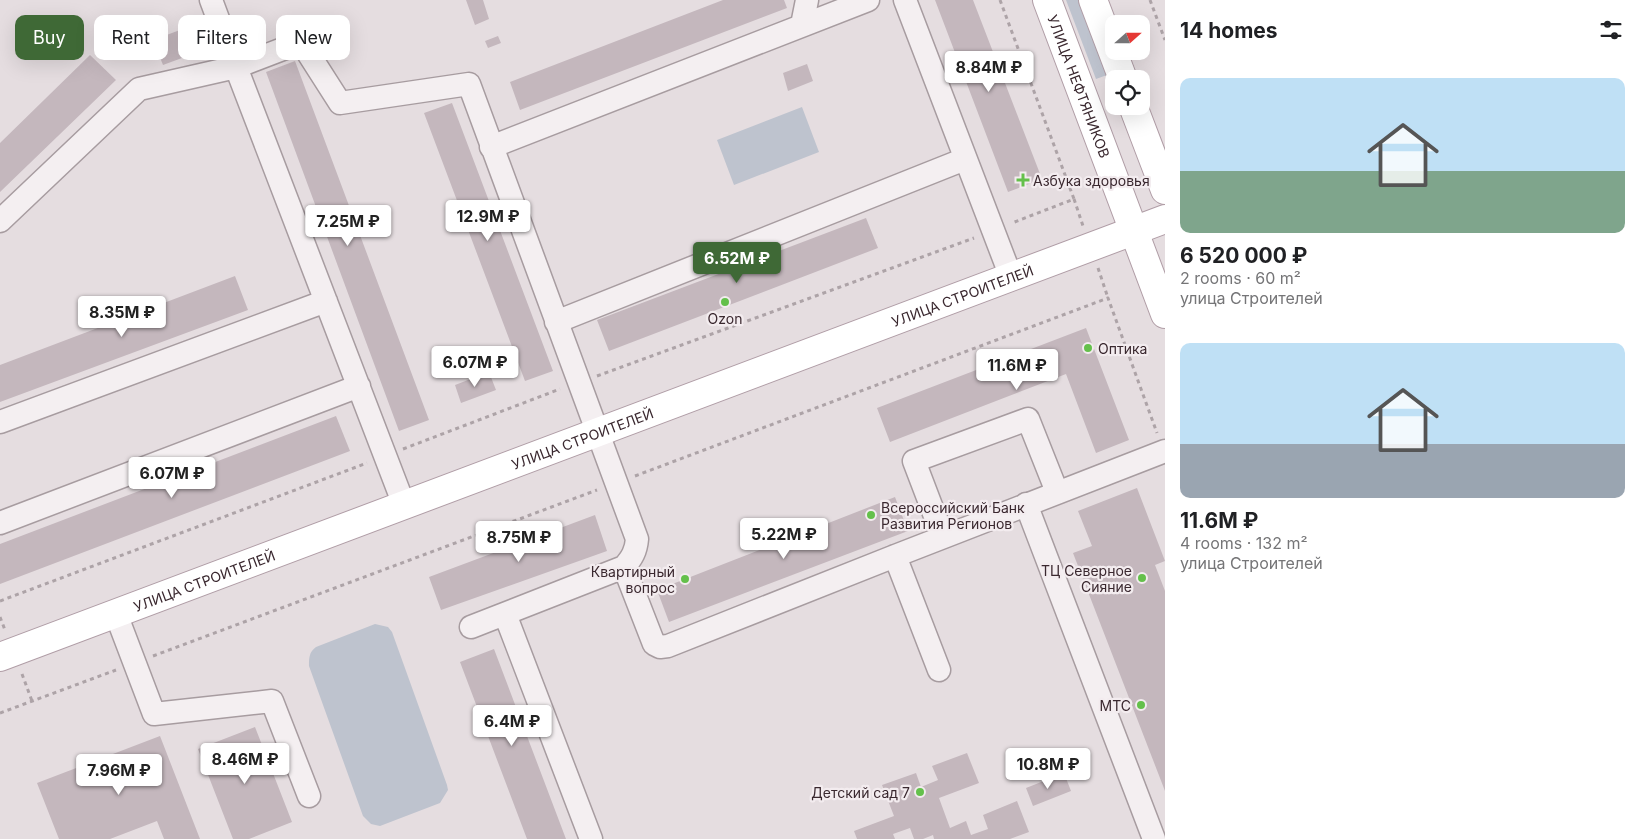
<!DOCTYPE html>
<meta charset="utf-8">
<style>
:root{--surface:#fff;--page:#f6f6f6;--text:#202124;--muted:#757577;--accent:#3f6936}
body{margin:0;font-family:Inter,sans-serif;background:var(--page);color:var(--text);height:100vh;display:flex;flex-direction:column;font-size:19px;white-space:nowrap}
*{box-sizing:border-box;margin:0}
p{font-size:16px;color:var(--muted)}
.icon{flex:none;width:28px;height:28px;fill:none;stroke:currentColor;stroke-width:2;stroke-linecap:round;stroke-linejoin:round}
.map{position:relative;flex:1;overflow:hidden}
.drawer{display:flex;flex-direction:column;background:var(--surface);width:475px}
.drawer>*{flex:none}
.top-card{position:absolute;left:15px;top:15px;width:475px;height:45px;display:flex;gap:10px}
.needle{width:32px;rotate:69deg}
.tools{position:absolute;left:1105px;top:15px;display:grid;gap:10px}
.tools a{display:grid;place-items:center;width:45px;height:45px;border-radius:10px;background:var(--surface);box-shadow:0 5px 20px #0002;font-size:25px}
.price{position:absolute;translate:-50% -42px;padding:0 11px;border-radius:5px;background:#fff;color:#222;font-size:16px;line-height:32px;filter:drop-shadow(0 1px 2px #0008)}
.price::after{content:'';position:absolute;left:50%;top:30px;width:15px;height:11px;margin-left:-8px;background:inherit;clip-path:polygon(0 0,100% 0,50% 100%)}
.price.selected{background:var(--accent);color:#fff}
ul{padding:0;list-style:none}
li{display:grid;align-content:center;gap:10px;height:265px;padding:0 15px}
li span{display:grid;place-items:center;height:155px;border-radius:10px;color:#555}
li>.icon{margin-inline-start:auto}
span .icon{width:90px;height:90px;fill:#fffc;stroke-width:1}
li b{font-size:21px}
h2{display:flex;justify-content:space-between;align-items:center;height:60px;padding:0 15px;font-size:21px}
.chip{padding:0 18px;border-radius:10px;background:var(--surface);box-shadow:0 5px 20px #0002;font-size:18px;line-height:45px}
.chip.selected{background:var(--accent);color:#fff}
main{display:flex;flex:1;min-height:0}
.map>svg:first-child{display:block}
</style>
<main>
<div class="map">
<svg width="1165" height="839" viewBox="0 0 1165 839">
<rect width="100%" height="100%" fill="#e5dde0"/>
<path fill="#bec3ce" d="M1066,0H1079L1107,75L1096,79Z
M802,107L819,152L734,185L717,140Z
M375,624L388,627L392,632L447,785L448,790L440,803L380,826L371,824L363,816L309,666C309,658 309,652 316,647Z"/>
<path fill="#c4b7bd" d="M466,0H483L489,19L475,25Z
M723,0H784L787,8L520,110L510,82Z
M935,0H973L1042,179L1008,192Z
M199,23L209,48L163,65L153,40Z
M498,36L501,43L488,48L485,41Z
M90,55L116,80L0,192V143Z
M295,61L429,420L399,431L266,72Z
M807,64L813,81L788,91L783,73Z
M452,103L553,371L525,381L424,113Z
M866,218L878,248L609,351L597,320Z
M235,276L248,310L0,402V365Z
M1086,328L1129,440L1096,453L1066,374L890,442L877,408Z
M489,372L496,390L461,403L455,385Z
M336,416L350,451L0,584V544Z
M1137,488L1165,561L1155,565L1165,591V791L1073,553L1092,546L1078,511Z
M895,497L908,531L669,622L657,590Z
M595,515L607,551L441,610L429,577Z
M494,649L566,839H527L460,662Z
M255,727L292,822L249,839H233L198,749Z
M160,736L200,839H164L157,821L110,839H59L37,783Z
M967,753L979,783L939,798L950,828L966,821L971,835L988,829L983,815L1017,801L1029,832L1010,839H934L933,835L923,839H914L910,828L893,834L895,839H857L854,831L894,816L882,785L916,773L921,787L938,780L932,766Z
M1064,773L1071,791L1033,806L1026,788Z"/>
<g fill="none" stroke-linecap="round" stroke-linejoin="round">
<g stroke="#a79ca0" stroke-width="25">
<path id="minor" d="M905,0L1011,277
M802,25L807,0
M491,147L868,0
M0,221L139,89L236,67L211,0
M556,322L965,159
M0,422L326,301
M1026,504L1154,839
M404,505L236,67L301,42L340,103L469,84L637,539C636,551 632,558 624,567L471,627
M0,523L359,386
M943,537L914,461L1028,419L1057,492
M895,556L939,670
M624,567L654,644L660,647L668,646L895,556L1165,451
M116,614L154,714L272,701L309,796
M505,614L591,839"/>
</g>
<g stroke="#b09da6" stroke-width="30">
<g id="major">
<path id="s1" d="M1047,0L1165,314"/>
<path d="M1093,0L1123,79"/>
<path d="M1133,106L1165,190"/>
<path id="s2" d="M0,657L1165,219"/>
</g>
</g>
<path stroke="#ada3a7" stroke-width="3" stroke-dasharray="4 4" stroke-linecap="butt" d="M1000,0L1074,199L1012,223
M1150,0L1165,40
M1074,199L1083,226
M1098,268L1108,298
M597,376L974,238
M403,449L560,389
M635,476L1108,298L1157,433
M0,601L367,463
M0,617L5,630
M153,656L597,490
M22,674L32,701
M0,713L116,670"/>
<use href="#minor" stroke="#f4eff1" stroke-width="22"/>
<use href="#major" stroke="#fff" stroke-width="28"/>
</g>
<g fill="#64c04b" stroke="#f3ecef" stroke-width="2">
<path d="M1020.5 172.5h5v5h5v5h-5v5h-5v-5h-5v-5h5z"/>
<circle cx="725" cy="302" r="5"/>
<circle cx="1088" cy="348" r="5"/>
<circle cx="871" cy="515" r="5"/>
<circle cx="1142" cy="578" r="5"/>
<circle cx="685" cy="579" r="5"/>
<circle cx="1141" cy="705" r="5"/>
<circle cx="920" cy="792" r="5"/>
</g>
<g text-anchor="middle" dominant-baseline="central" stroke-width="4.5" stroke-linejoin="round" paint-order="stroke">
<g font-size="14" fill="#3a282f" stroke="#f3ecef">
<text stroke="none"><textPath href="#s1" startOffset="92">УЛИЦА НЕФТЯНИКОВ</textPath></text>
<text stroke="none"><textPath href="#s2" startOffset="1028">УЛИЦА СТРОИТЕЛЕЙ</textPath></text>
<text stroke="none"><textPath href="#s2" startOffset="622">УЛИЦА СТРОИТЕЛЕЙ</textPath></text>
<text stroke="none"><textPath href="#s2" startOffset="218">УЛИЦА СТРОИТЕЛЕЙ</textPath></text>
</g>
<g font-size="14" fill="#3a282f" stroke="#f3ecef" text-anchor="end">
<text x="1033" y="180" text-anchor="start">Азбука здоровья</text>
<text x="725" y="318" text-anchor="middle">Ozon</text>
<text x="1098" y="348" text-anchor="start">Оптика</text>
<text x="881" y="507" text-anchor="start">Всероссийский Банк<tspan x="881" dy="16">Развития Регионов</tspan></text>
<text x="1132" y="570">ТЦ Северное<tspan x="1132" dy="16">Сияние</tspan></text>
<text x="675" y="571">Квартирный<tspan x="675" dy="16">вопрос</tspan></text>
<text x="1131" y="705">МТС</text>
<text x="910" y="792">Детский сад 7</text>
</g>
</g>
</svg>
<div class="tools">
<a><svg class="needle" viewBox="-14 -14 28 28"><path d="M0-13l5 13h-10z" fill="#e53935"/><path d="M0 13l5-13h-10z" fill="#757577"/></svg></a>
<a><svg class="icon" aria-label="locate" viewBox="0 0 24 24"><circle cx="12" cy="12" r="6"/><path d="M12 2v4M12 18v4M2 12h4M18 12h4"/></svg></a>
</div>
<b class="price" style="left:989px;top:93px">8.84M ₽</b>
<b class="price" style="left:488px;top:242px">12.9M ₽</b>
<b class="price" style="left:348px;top:247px">7.25M ₽</b>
<b class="price selected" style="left:737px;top:284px">6.52M ₽</b>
<b class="price" style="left:122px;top:338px">8.35M ₽</b>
<b class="price" style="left:475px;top:388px">6.07M ₽</b>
<b class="price" style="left:1017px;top:391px">11.6M ₽</b>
<b class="price" style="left:172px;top:499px">6.07M ₽</b>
<b class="price" style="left:784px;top:560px">5.22M ₽</b>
<b class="price" style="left:519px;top:563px">8.75M ₽</b>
<b class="price" style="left:512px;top:747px">6.4M ₽</b>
<b class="price" style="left:245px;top:785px">8.46M ₽</b>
<b class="price" style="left:1048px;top:790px">10.8M ₽</b>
<b class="price" style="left:119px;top:796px">7.96M ₽</b>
<div class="top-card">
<a class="chip selected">Buy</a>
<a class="chip">Rent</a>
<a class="chip">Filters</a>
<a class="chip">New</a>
</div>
</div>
<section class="drawer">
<h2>14 homes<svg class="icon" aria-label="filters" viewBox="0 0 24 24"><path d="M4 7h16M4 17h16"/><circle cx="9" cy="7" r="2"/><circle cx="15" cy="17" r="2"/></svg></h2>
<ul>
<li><span style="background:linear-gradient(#bfe0f5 60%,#7fa58c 0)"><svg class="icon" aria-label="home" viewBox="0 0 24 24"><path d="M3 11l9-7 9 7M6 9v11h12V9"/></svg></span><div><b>6 520 000 ₽</b><p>2 rooms · 60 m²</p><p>улица Строителей</p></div></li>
<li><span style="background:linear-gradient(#bfe0f5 65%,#9aa5b1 0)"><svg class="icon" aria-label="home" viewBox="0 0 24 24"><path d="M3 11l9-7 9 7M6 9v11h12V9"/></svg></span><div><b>11.6M ₽</b><p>4 rooms · 132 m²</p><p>улица Строителей</p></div></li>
</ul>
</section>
</main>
